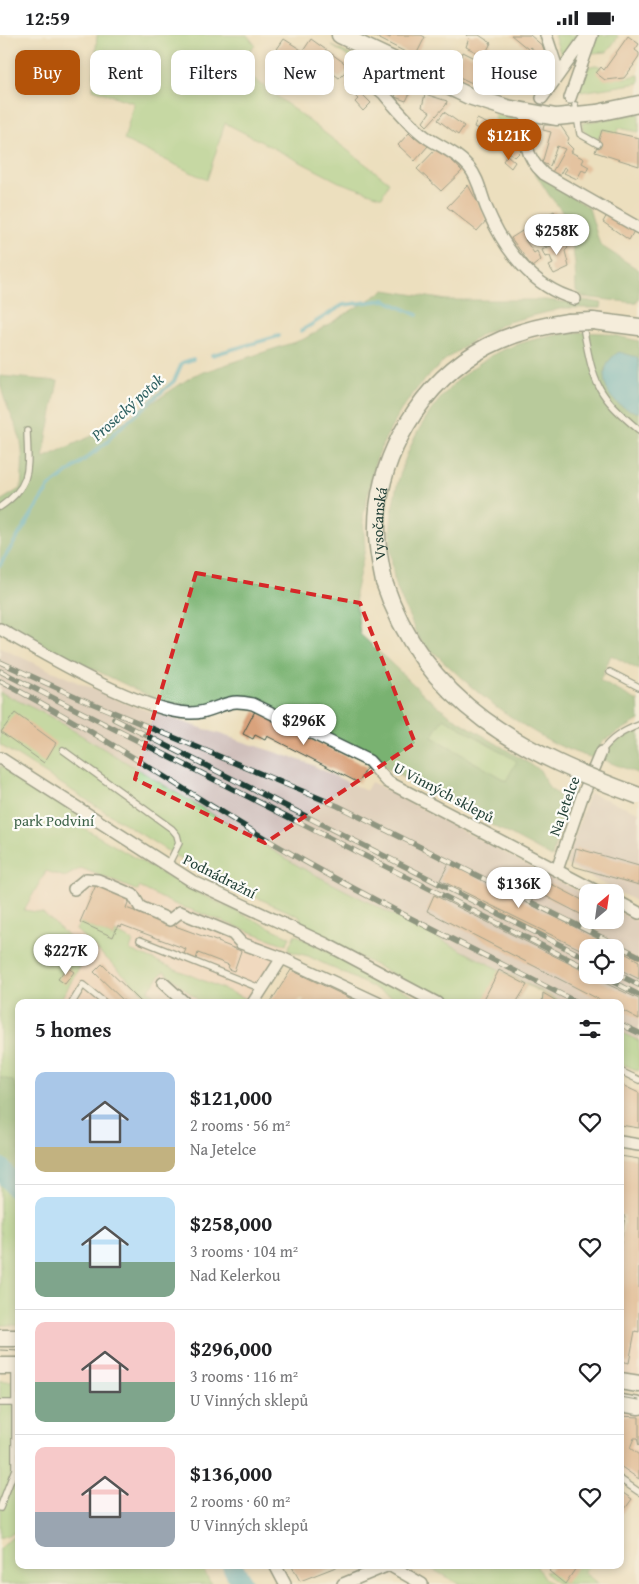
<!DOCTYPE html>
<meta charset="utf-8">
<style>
:root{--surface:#fff;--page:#f2f2f2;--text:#202124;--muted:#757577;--line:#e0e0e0;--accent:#b45309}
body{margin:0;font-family:"Gentium Book Plus",serif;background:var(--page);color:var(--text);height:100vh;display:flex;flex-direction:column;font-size:19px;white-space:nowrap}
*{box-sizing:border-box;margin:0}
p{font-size:16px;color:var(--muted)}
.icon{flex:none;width:28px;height:28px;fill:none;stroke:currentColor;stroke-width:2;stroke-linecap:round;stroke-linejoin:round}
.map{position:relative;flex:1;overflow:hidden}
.side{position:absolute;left:15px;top:964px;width:609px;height:570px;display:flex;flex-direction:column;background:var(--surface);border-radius:10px;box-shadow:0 2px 8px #0003}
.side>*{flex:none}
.banner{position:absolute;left:15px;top:15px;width:610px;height:45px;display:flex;gap:10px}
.needle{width:32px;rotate:29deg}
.fabs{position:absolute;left:579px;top:849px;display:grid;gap:10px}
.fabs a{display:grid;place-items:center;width:45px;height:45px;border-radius:10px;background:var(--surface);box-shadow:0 2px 8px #0003;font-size:25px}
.price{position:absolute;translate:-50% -42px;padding:0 11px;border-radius:18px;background:#fff;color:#222;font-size:16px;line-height:32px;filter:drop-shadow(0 1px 2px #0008)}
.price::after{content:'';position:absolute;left:50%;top:30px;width:15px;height:11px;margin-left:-8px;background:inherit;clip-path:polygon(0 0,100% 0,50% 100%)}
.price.selected{background:var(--accent);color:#fff}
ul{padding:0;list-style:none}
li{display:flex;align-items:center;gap:15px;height:125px;padding:0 20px}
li+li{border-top:1px solid var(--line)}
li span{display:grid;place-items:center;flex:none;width:140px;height:100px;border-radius:10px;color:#555}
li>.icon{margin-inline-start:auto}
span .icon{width:60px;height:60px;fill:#fffc;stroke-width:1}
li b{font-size:21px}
h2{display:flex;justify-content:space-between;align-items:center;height:60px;padding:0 20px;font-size:21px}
.tag{padding:0 18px;border-radius:10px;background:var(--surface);box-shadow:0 2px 8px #0003;font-size:18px;line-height:45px}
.tag.selected{background:var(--accent);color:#fff}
.status{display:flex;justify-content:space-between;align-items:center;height:35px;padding:0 25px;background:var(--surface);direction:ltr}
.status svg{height:14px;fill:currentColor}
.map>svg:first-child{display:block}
</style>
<div class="status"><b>12:59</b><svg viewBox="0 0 49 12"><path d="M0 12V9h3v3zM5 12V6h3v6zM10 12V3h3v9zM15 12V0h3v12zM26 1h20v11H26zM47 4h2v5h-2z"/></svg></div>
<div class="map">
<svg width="639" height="1549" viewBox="0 0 639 1549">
<rect width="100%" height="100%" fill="#fdfcf7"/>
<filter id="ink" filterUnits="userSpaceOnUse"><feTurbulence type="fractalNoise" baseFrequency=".02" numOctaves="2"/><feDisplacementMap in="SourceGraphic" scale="10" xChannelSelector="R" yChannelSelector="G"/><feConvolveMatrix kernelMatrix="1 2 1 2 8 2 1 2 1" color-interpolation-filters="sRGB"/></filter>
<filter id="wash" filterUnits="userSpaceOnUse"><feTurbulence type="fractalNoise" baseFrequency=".0096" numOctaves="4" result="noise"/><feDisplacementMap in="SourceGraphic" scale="20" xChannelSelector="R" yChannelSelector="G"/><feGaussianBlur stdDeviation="1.12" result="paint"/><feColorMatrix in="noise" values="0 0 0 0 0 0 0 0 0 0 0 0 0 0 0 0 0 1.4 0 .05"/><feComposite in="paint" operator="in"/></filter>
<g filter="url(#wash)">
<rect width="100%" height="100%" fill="#ecdfbe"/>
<path fill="#f4d3c0" d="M81,833L137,856L139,852L169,865L177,872L189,874L286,910L244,967H59L88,919L24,875L46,836L65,841Z
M620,1294L639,1297V1344L620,1340Z
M620,1374L639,1377V1449L620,1435Z"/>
<path fill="#d0c0bc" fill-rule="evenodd" d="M0,613L122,667L308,728L366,756L371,747L587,861L588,885H615V875L638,887L639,1006L620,996V968L563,967L300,832L49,681L0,657ZM588,912H615V940H588Z
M589,758L639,777V868L566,829Z"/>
<path fill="#97d083" stroke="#5b865c" d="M97,0H247L255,10L244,25L249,40L389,147L382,162L339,147L225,88L207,145L124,105L134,68L93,54Z
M554,0H579L562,23Z
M597,0H617L618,2L607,17L592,18L591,14Z
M332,11L388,38L381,51L353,25Z
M597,30L601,32L597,38L624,43L639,40V48L581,57L578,54C582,41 581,31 597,30Z
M639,78V97L619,93L617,99L602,95L598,104L591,102L583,95L582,88Z
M495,79L518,85L522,93V105L506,95L504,87L495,85Z
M0,657L49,681L300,832L562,967H542L543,958L527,950L516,967H446L298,890L301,882L207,841L0,710Z
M444,683L518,726L506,746L432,702Z
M0,730L79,780L75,788L184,851L290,902L286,910L189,874C174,871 155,859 139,852L138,856L81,833L65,842L46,836L24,875L43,878L88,919L59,967L19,968V1290H0Z
M80,887L113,902L115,897L133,906L130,915L245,963L242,967H200L164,936L148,955L161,967H153L76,895Z
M295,899L304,904L427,967H403L308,921L289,916L288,914Z
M620,997L639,1006V1036L620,1028Z
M0,1346H19V1496L0,1503Z
M19,1499V1530H201L211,1549H0V1514L10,1504Z
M434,1530H536L542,1541L552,1549H459L432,1534Z
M578,1530H589L584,1538L599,1549H558L544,1537Z"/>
<path fill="#79b271" stroke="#4c7852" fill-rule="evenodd" d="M532,133L589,173L600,210L639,235V262L636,268L583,262L576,256L575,228L568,184L549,160Z
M385,255L447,265H545L565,267L583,265L602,268L601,273H564L508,287L483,299L445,325L419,351L401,375L385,404L375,428L363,481L365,514L355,559L360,599L427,662L454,683L540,735L549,753L568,767L552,822L290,682L243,661L204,673L164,668L22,600L0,586V466L21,453C22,436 24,420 20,403C14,382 0,363 0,341L58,346L43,423L125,386L194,340L304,304ZM444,683L517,726L506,746L432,702Z
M580,297L604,298L639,306V327L637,322L605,333C601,355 621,372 639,378V635L611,620L600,646L638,666L639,685L603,706L594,723C562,716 528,694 501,675C478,659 458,640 438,621C432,616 423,610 419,603C414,596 412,586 408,579C404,569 398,558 395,547C376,459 418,354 503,315C528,304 553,300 580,297Z
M639,694V739L601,724L609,710Z
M0,1042L13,1046L19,1059V1148L0,1125Z"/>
<path fill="#49afc8" stroke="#34767e" d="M619,317L637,322L639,327V378C633,376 626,374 620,370C601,358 598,329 619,317Z"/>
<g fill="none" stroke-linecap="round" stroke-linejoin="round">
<path stroke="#49afc8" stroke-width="4" d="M301,296L343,270L385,265L417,280
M212,320L279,301
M0,530L49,452L107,407L114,398L174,346L182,328L193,324"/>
<path stroke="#49afc8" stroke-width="21" d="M0,1133L19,1157
M232,1530L242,1549"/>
</g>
<g id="blocks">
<path fill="#d9a27c" d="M372,0H384L390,3L391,0H421L425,2L415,22Z
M466,0H479L491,8L484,21L466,12L469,3Z
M511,0H530L545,13V24L530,12L528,14Z
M628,1L639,9L635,15L639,18V21L633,30H634L624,43L605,45L596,38L601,32L604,35Z
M284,4L303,16L311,4L350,32L339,43L307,19L300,29L277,14Z
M519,15L522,19L516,29L520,32L508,49L500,43Z
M463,17L499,35L489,56L453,39Z
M354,42L368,55L363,60L371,68L363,76L355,67L358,64L345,51Z
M398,54L410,58L406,66L395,62Z
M425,59L447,66L446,70L427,91L423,87L430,77L422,72Z
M444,77L464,91L458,100L438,85Z
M477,84L502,95L501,97L511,107L516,102L520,106V110L518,113L521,116L515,122L508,116L506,117L503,114L505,113L496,104L494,107L485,103L487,98L474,92Z
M544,90H560L569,103L567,108L573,114L571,117L584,124L582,128L589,132L586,137L582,135L577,144L564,138L567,134L564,132L558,143L551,139L565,114L557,111L550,131L542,128L551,97L543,95Z
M602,95L639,103V131L595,117Z
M409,98L415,104L418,101L428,111L415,126L398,110Z
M437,113L447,120L462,136L441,156L417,134Z
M507,120L515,127L511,133L503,126Z
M468,150L487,185L477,196L447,172Z
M554,176L563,187L552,193L555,198L565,196L566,202L545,212L542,207L544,205L541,199L536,195L532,198L533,199L525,205L534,218L537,216L541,225L532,232L511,203Z
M607,180L634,196L629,205L603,187Z
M562,205L568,213L565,216L569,232L554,239L549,231L553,229L550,221L545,222L542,215Z
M255,676L367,732L359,748L267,701L265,705L255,700L253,704L243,699Z
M15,678L56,708L44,728L1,697Z
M576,813L639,831V850L576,832L572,830Z
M449,828L614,912H588V918L440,845Z
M534,840L588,868V883L528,852Z
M96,850L129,865L126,873L216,906L219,905L218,907L241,916L234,936L228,934L229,930L198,918L196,924L184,919L186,914L122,890L121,892L118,890L113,902L80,887Z
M434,860L588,938V940L639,964V984L620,974V968H606L427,876Z
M615,913L639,926V944L615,932Z
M102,929L136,962L142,968H126L94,937Z
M67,932L74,937L65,949L58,944Z
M291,935L354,965L359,968H302L304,965L301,964L297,968H270Z
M499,935L527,950L516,968L483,966Z
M543,958L560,968H542Z
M620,1049L639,1058V1093L620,1090Z
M620,1121L639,1124V1297L635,1296L629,1328L620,1326V1214L625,1181L620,1180Z
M620,1381L639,1382V1411L637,1403H634L630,1413L639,1420V1444L620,1431Z
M620,1456L632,1464L620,1481Z
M291,1530H341L300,1546Z
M554,1530H578L565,1549L549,1536Z"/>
</g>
</g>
<g filter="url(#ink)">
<use href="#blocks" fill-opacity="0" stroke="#3e5549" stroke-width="1"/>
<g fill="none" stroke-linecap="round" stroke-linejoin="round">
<g stroke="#3e5549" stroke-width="8">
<path id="service" d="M575,70L580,99L598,109
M584,297C594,350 597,360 639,395
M0,472C33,450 28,433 27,396
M610,637L639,652
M63,715L172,794L177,800L179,808L168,830
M601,717C611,703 623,696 639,690
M140,905L262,954
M72,968L83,950L105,968
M620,1036L639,1045
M0,1368H16
M620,1444L639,1457
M0,1473L15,1434V1333"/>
</g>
<g stroke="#3e5549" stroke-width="14">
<path id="minor" d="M546,0L559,39
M398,28L383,58C395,72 413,94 429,104C442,112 458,119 469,132C479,144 481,160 487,174C504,214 532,252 575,264
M351,30L383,58
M542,63L587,0
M570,63L592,0
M526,76C525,103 523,120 544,139L639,193
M0,594C45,620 140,676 189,678C209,679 222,667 237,667C242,667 248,668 253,669L369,726L388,747L600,858
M0,723L192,846L326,909L437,968
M557,835L582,762L601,717
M74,854L86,844L98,845L133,860L140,872L170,885L180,877L233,899L241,908L282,923L378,968
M615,865L639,878
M163,948L185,968
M253,968L282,923
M620,1107L639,1110
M275,1530L285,1549
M389,1530L422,1549
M343,1549L389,1530"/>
</g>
<g stroke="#3e5549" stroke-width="19">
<g id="secondary">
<path d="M340,0L469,61L507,73L556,82L597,78L639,69"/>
<path d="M593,286L639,292"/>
<path id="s1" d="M384,547C381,531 377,514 377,498C375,423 422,345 488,311C513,298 540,291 568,287"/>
<path d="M0,1303H19"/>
<path d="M0,1331H19"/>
<path d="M620,1346L639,1349"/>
<path d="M620,1368L639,1371"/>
</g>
</g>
<use href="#service" stroke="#fff" stroke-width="5.5"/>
<use href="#minor" stroke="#fff" stroke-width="11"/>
<use href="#secondary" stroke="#fff" stroke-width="16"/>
<path stroke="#1f3d34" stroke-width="1" d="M0,1315L19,1316
M620,1362L639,1365"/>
<g stroke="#1f3d34" stroke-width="5.5">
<path id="rail" d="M0,627L77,662L338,771L639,921
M0,636L588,934
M0,646C97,696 188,759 283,814C379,870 480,917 578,968
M114,684L588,924
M615,938L639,950
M600,940L639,960
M620,989L639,998"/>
</g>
<use href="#rail" stroke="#fdfcf7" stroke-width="4" stroke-dasharray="11" stroke-linecap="butt"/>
<g stroke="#3e5549" stroke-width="19" stroke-linecap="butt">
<path id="secondary-bridge" d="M568,287L593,286
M384,547C425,671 525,719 639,761"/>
</g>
<use href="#secondary-bridge" stroke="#fff" stroke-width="16"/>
</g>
</g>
<path d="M0 0H639V1549H0ZM196,538L360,568L415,708L265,808L135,744Z" fill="#ecdfbe" fill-opacity=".55" fill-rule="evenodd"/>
<path fill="none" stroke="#d62828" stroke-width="4" stroke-dasharray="10 6" stroke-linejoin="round" d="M196,538L360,568L415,708L265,808L135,744Z"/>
<g text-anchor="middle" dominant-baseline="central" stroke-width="4.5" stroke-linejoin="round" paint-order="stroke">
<g font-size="15" fill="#1f3d34" stroke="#fdfcf7">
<text stroke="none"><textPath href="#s1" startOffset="59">Vysočanská</textPath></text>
<text transform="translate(444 757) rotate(28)">U Vinných sklepů</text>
<text transform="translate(564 771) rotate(-70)">Na Jetelce</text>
<text transform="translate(220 841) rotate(27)">Podnádražní</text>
</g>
<g font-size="15" fill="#3d6248" stroke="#fdfcf7">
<text x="54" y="785">park Podviní</text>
</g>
<g font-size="16" font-style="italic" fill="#2c5f60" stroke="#fdfcf7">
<text transform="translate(127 372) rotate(-42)">Prosecký potok</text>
</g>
</g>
</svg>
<div class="fabs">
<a><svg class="needle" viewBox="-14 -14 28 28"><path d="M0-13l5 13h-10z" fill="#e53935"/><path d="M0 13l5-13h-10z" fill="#757577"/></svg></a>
<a><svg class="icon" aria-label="locate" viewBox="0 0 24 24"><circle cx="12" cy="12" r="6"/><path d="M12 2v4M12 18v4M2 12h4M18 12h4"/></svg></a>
</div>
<b class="price selected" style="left:509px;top:126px">$121K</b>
<b class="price" style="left:557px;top:221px">$258K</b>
<b class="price" style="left:304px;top:711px">$296K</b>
<b class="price" style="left:519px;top:874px">$136K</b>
<b class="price" style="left:66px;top:941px">$227K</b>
<div class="banner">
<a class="tag selected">Buy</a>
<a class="tag">Rent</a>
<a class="tag">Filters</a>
<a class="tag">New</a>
<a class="tag">Apartment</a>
<a class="tag">House</a>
</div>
<section class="side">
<h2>5 homes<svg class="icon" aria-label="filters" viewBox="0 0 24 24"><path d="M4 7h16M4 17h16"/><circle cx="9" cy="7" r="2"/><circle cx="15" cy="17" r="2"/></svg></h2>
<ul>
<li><span style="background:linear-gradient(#a9c7e8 75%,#c2b280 0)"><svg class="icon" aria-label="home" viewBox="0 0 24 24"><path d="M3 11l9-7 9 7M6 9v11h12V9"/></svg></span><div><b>$121,000</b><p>2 rooms · 56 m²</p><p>Na Jetelce</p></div><svg class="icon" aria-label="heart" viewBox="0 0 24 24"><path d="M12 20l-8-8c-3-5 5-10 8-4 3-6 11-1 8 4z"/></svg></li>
<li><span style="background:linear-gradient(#bfe0f5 65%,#7fa58c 0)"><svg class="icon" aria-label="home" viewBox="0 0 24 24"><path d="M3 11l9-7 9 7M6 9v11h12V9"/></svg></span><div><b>$258,000</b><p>3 rooms · 104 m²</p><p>Nad Kelerkou</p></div><svg class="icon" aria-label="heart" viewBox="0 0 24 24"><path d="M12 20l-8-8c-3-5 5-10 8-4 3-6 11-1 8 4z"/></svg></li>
<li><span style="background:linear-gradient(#f6c9c9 60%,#7fa58c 0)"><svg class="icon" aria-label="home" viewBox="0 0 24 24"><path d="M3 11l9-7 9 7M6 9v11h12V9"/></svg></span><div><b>$296,000</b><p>3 rooms · 116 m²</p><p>U Vinných sklepů</p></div><svg class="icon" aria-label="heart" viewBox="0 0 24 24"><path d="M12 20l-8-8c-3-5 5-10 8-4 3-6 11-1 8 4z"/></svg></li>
<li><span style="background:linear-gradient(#f6c9c9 65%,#9aa5b1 0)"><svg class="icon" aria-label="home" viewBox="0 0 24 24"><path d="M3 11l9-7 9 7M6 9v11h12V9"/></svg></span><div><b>$136,000</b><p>2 rooms · 60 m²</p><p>U Vinných sklepů</p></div><svg class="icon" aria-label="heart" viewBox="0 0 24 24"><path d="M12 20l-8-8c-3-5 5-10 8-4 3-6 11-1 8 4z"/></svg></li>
</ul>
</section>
</div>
